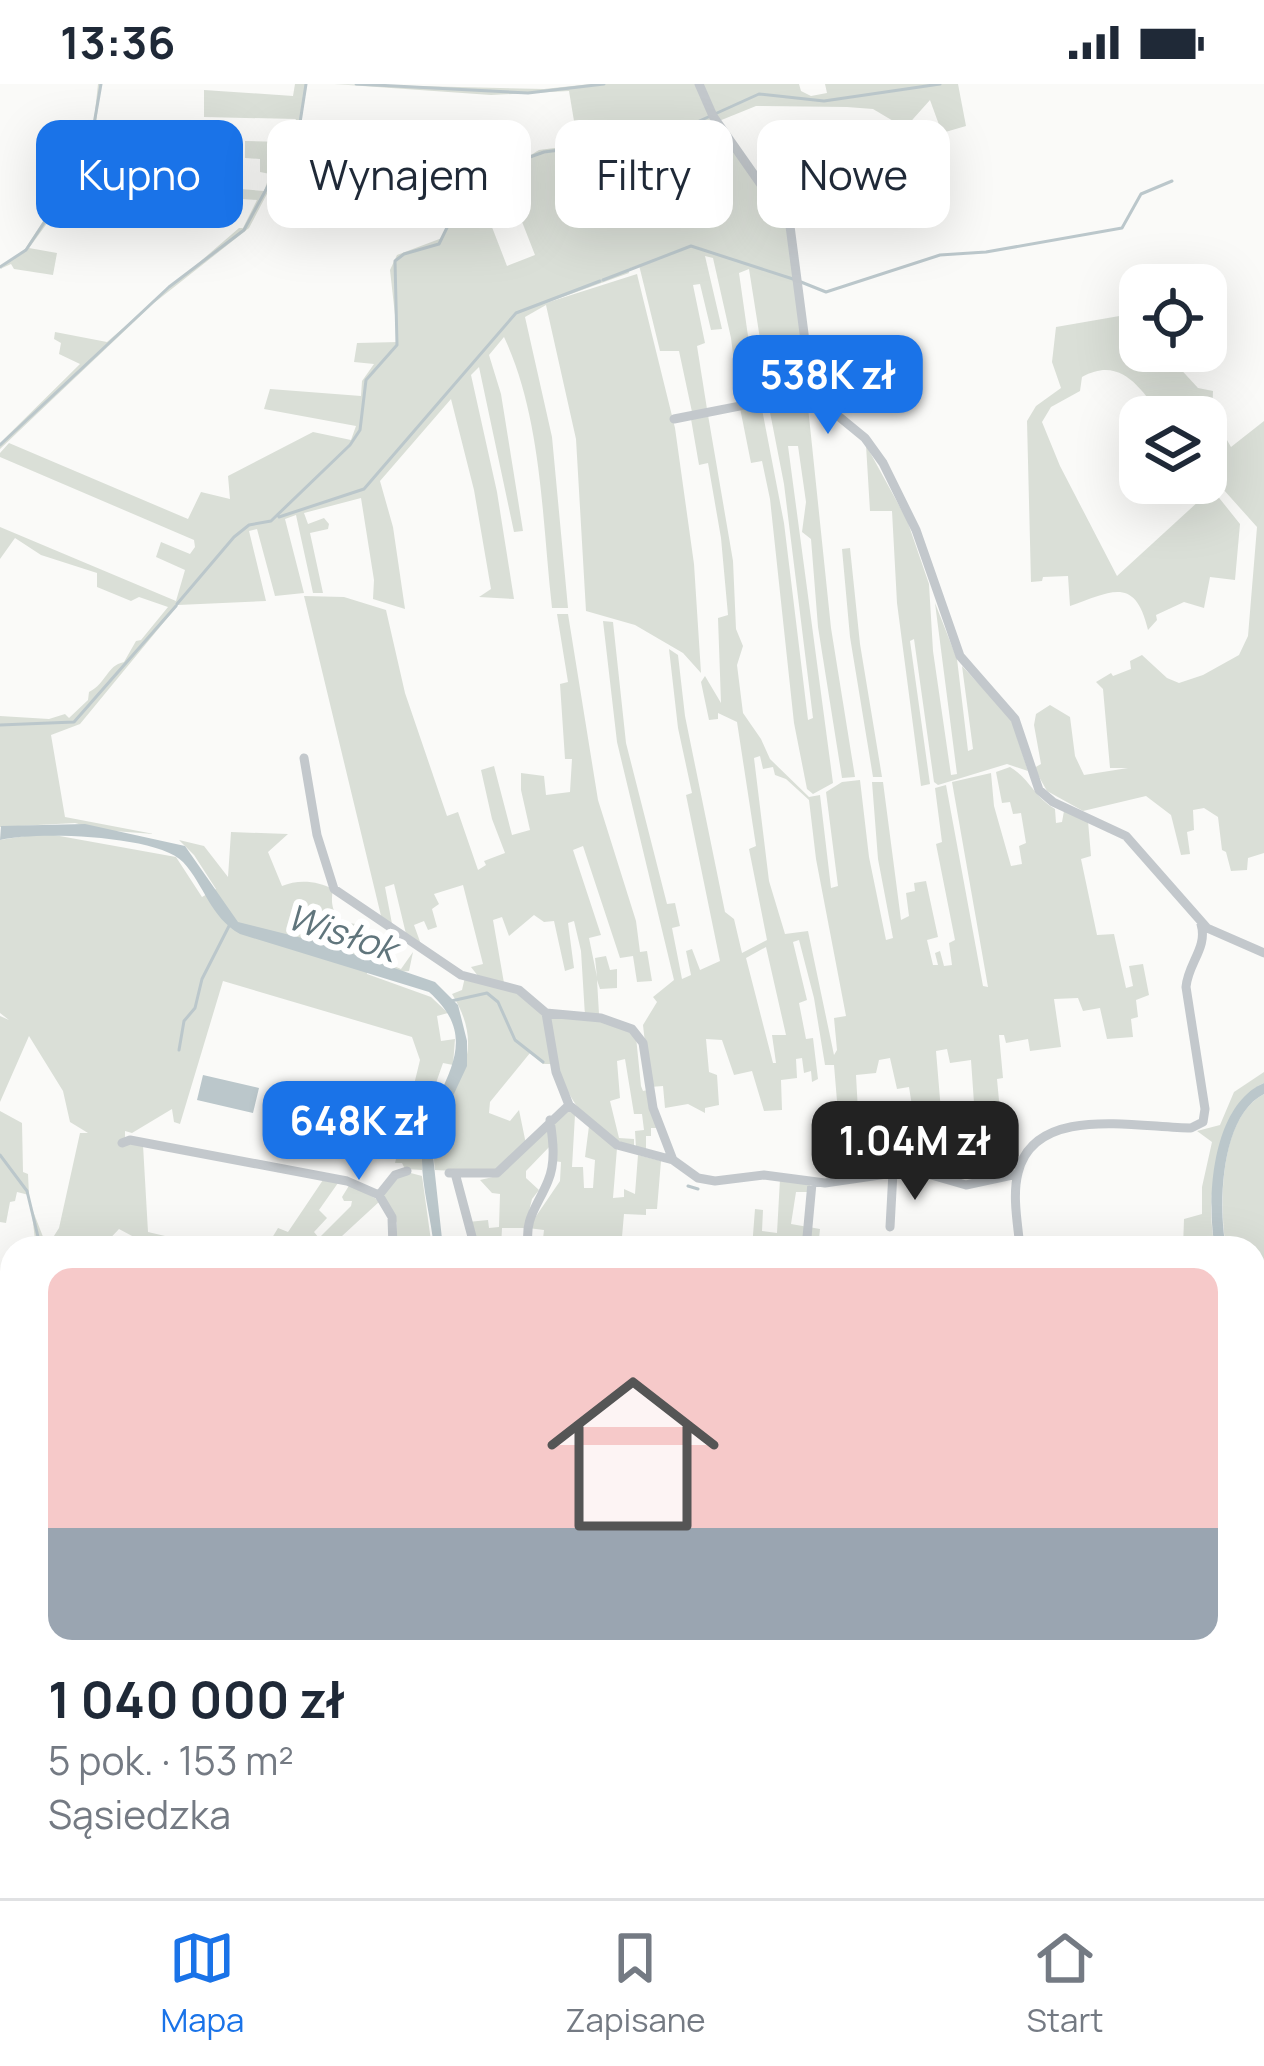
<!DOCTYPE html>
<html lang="pl">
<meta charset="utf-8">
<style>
:root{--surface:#fff;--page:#f6f6f7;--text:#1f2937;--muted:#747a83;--line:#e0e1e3;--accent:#1a73e8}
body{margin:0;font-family:Manrope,sans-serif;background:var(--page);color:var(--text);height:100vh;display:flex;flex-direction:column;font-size:45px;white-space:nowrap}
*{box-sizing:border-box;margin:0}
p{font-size:39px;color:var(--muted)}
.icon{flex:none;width:66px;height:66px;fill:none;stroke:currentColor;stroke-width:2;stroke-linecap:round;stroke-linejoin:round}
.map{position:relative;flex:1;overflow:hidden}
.sheet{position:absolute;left:0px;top:1152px;width:1266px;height:663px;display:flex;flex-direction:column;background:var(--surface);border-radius:36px 36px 0 0;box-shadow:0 12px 48px #0002}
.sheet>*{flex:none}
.banner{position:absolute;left:36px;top:36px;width:1194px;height:108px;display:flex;gap:24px}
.fabs{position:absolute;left:1119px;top:180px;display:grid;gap:24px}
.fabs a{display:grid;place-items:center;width:108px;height:108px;border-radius:24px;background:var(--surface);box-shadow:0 12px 48px #0002;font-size:60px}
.price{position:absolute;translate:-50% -102px;padding:0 27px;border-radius:24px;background:var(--accent);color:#fff;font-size:39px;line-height:78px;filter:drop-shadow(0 3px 6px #0008)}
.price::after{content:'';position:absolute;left:50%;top:72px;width:36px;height:27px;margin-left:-18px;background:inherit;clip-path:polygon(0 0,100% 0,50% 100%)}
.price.selected{background:#222;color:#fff}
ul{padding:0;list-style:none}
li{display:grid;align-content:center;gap:24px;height:636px;padding:0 48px}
li span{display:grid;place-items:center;height:372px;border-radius:24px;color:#555}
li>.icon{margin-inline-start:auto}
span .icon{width:216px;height:216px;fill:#fffc;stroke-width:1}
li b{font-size:51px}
.pill{padding:0 42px;border-radius:24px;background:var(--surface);box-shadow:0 12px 48px #0002;font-size:42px;line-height:108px}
.pill.selected{background:var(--accent);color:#fff}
.status{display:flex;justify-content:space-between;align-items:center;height:84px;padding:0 60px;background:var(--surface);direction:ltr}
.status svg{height:33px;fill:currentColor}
.tab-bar{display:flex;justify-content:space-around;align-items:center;height:168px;border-top:3px solid var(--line);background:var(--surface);font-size:33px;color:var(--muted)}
.tab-bar a{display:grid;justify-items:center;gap:6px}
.tab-bar .selected{color:var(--accent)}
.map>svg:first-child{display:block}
</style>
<div class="status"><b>13:36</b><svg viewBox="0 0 49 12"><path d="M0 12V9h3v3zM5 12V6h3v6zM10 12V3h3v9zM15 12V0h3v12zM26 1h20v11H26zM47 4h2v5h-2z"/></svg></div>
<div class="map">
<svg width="1264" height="1814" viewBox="0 0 1264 1814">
<rect width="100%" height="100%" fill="#fafaf8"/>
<path fill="#dadfd7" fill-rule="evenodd" d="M98,0H101L92,69L64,116L29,164L57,169L53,191L14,185L11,180L0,185L25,165L88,68L84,62L45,57L48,41L93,46Z
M295,0H307L299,49L249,144L154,219L0,365V359L80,280L59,270L61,259L54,255L55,248L107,258L239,144H243L257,116L187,111L188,101L264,107L270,90L260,88V75L245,74V57L285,58L296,35L204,33V6L293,12Z
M334,0L544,5L591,0H697L789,143L809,305L769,312L749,185L739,189L757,315L739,318L731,254L713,174L705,172L722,245L711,246L700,200L693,201L705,259L697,262L707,325L692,328L679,267H660L639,181L628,185L629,189L546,219L637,190L675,344L694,480L701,589L683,569L635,541L586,527L576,355L546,221L525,233L552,353L568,524H552C542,436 542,334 504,253L489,271L501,310L523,447L514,448L479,283L471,291L497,408L514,515L479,513L491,505L474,406L451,315L380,397L393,443L405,525L373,515L374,496L361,414L304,429L308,440L324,434L329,440L328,445L310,449L323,509H313L296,431L285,435L304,509L275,512L257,445L249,447L266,517L178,521L80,640L51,651L65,733L154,750L100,746L75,739L0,743V632L49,635L65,630L69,634L88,616L89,608C107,599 106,582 124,578L136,557L141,556L168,523L139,513L131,517L97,503V489L41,471L15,454L0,475V443L176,517L185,486L156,473L161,458L190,470L195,463L194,456L0,373V369L9,359L188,435L201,408L230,415L228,392L313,348L351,356L356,342L264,325L270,305L361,312L362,297L374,280L354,278L357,259L398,258L390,186L397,171L442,154L458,115L539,66L578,61L569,7L491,11ZM506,97L535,171L507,182L480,112Z
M701,0H799L801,7L811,12L827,9L825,0H958L966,42L942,49L930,16L905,44L873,25L847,23L756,22L719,37Z
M1131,230L1140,240V267H1164L1198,304L1213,307L1212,330L1231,363L1264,337V769L1248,774L1247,786L1231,787L1226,768L1222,766L1218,733L1204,724L1193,726L1194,746L1187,748L1190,770L1181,771L1171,731L1146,712L1083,727L1047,707L1034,684L1041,680L1034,641L1036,630L1050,621L1070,633L1075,672L1084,691L1128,684H1110L1103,605L1096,598L1111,589L1113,592L1131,585L1130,577L1142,571L1167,594L1179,599L1203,591L1239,571L1248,552L1257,443L1206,386V333H1162C1141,305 1121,271 1082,293L1080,307L1051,323L1042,338L1060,382L1117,492L1212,405L1240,440L1235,496L1210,493L1204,524L1184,518L1156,531L1157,536L1148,546C1135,491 1111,508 1070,522L1068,492L1043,493L1042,497L1031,498L1027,337L1036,322L1061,304L1052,278L1056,243Z
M809,310L817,320L808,323L831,544L855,693L842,694L818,543L811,455L802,448L806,418L798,362H788L833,699L813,710L807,705L794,639L770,415L762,377L751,379L740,324L761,320L784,439L808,636L813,634L784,400L768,318Z
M708,331L733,477L736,545L743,562L737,581L743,629L761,655L770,675L809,713L820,711L831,804L838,802L826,708L842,698L860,696L869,773L886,856L893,854L878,775L872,698H883L901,836L909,832L906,809L915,807L914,799L926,797L938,853L927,856L933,881H938L935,869L940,867L944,882L952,881L949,859L955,856L936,760L942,758L935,704L946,701L983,902L988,903L952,698L991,689L994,722L1011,782L1022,780L1019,762L1026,759L1021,729L1013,730L1010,718L1002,719L996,688L1010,683C1029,694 1035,714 1055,725L1056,739L1062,738L1064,727L1088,737L1091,772L1081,775L1097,851L1114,850L1126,904L1133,902L1129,882L1143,880L1149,911L1136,916L1138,933L1131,935L1133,953L1107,955L1100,924L1083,927L1078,914L1054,915L1061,963L1030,967L1028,955L1006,959L1004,951H999L1003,994L997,995L1001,1038L987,1039V1045L976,1048L971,976L950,979L947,965L936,967L943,1051L926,1043L923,1023L912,1022L909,1003L897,1005L890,974L879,976L876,989L856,991L858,1027L838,1029L834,981H825L814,914L799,856L793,858L807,916L799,919L806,955L813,954L818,995L812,998L811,987L804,989L802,974L796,975L797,994L781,996L782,1026L764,1027L752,987L734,991L722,956L706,955L709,988L717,991L719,1021L705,1024V1029L688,1020L665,1024L663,1002L650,1003L643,941L657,918L653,913L674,896L617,658L603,537L613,538L626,659L667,820L675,819L680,842L672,844L682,895L691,891L686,867L692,865L700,886L720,877L686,711L692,709L678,644L669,565L678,571L685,632L725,828L734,835L742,869L767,856L749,765L756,762L737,638L718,629V635L709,636L701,598L705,592L721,619L718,534L728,531L721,454L708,379L699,381L691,335ZM760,672L763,685L773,683L775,691L786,695L809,716L816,775L846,932L834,934L837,966L834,971L808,847L785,850L769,797L754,674ZM766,863L786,951H772L776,979H773L746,874Z
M866,361L907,436L929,500L933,567L951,691L957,690L935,519L957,575L968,667L973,665L962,582L1011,634L1028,687L1007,680L938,701L934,698L914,555L910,557L930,700L921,702L897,519L892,427H870Z
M850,464L860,560L882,693H873L850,553L842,465Z
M304,512L344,513L386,526L405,609L447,732L458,728L478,786L486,781L484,777L505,769L492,735L481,686L494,682L512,751L530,746L521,706V689L544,692L546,711L570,708L572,675H565L560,600L568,598L557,530H568L598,716L636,837L640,868L647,867L652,897L637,898L633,872L620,874L583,762L573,766L601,851L589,854L597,893L595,874L606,872L610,886L617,885V904L600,905L597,896L599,930L585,932L581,867L574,837L568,839L574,884L565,887L554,837L544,838L534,831L509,852L502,833L493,836L504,899L478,892L471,883L483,880L463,801L434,810L439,820L432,825L437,843L428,846L424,837L414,841L423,866L406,850L394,800L385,803L393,845L382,836Z
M231,748L288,750L268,768L282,802C298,795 318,797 333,805C328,831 341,841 363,840L358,852L369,857L368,871L401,885L413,868L409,887L399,888L368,877L367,890L431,913L448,929L437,932L441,957L455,955L453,981L443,979L436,999L443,1002L423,1051L422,1086L405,1085L402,1079H395L420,976L412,953L223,897L180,1040L174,1038L172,1025L132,1049L125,1047V1055L143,1061L148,1148L216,1164H125L134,1153L119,1145L101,1164H36L31,1122L47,1163L59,1144L80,1049H88L70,1038L63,1007L29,952L0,1018V932L9,936L0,929V756L43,749L176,773L202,813L216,805L194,771L179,756L204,762L228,793Z
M465,893L516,907L543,931L552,980H543L530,969L490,1018L489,1029L510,1037L519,1026L526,1060L494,1089L435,1086C424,1014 500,987 452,910L462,906Z
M551,930L621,940L636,953L641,1002L643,1007L648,1006L660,1044H651V1052H646V1068L636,1064L635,1047L644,1046L642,1030H634L625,975L617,977L620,1014L610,1017L619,1054L634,1055V1063C575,1045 550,987 551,930Z
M1264,988V999C1250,1005 1247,1013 1240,1026C1215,1071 1205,1113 1215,1164H1183L1184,1135L1202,1130V1103L1212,1058L1197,1047L1220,1041L1234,1008Z
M1264,1010V1226L1258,1242H1254V1164H1226C1219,1121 1219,1033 1264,1010Z
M567,1025L575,1031L572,1083H583L584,1104H593L595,1076L585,1073L589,1042L617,1064L613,1114L624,1113V1105L635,1110L638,1071L661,1077L657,1125H646V1131L624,1130L621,1164H542L544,1146L528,1144L560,1097L561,1078L554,1077L552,1038Z
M0,1027L22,1039L23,1088L28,1090L29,1111L17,1108L15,1117L10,1118L6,1139L0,1138Z
M548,1042L552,1060L526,1087V1094L539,1106L532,1115L525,1144H502L501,1164H476L468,1138L488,1136L489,1144L499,1143L500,1110L492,1109L480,1096L497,1092Z
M407,1088L422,1092L432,1164L424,1159L419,1163L418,1155L408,1164H396L397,1139L382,1111L396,1092Z
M780,1095L811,1100L807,1108H796L791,1140L820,1145L818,1164H752L755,1125L763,1126L762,1147L777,1149Z
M323,1096L338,1099L319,1126L327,1134L314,1148L319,1154L351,1122L352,1117H344L342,1113L350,1100L380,1117L329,1164H266L278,1144L288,1148Z
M0,1577L12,1623V1785L0,1748Z"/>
<path fill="#bbc7cb" d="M85,740L185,762L238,838L318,858L435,898L458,921L467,957V982L436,1048L433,1072L443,1164H434C431,1133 421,1101 422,1070C425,1006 492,964 429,908L240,850C210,833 205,802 183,778C158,751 35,747 0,756L1,742Z
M203,991L259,1004L253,1029L197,1016Z
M1264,999V1010C1220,1032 1218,1123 1226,1164H1215C1206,1115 1212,1021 1264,999Z"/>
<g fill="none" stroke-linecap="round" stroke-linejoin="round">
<path stroke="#bbc7cb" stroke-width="3" d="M356,0L528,9L604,0
M90,63L101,0
M0,183L26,166L90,69
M603,196L691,162L793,195
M801,198L826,208L940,171L986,168L1122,144L1141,110L1172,97
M0,361L169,203L244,146L299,45L306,0
M279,433L364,405L516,229L600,197
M177,520L234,453L249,441L271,437L350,361L360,346L366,296L397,261L395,177L404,170L439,160L460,117L498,96L530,73L544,68L664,53L759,10L824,17L940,0
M0,641L74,638L176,522
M364,874L370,861L377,859
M451,917L487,909L498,918L515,956L543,978
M179,966L184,937L195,924L202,895L229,842
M0,1071L27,1107L40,1161L36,1164
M688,1102L698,1105
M0,1190L12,1182
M0,1744L12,1780
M20,1803L24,1814"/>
<g stroke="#b5babe" stroke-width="16">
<path id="major" d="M1254,1471H1264
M0,1533L12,1540
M227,1803L233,1814
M237,1803L243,1814"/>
</g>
<path stroke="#c3c8cc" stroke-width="9" d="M699,0L713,32L790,142L808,280L816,307L826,322L865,354L883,379L916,446L960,572L1015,635L1039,706L1053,718L1126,752L1207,844L1264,869
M674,335L816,307
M304,674L317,751L334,805L461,891L519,906L546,929L601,934L632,945L643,959L653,1024L673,1076
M546,929L556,988L569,1021L617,1061L673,1076L698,1094L715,1097L764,1091L825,1099L914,1086L966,1101L1017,1090
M122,1059L130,1056L347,1097L379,1111
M449,1089H497L569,1021
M455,1089L475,1164
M890,1143L893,1088
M393,1164L392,1133L379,1111L395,1091L407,1087
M529,1164C523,1135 538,1122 548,1097C556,1078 553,1056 550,1036
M806,1164L812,1099
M1020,1164C1018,1141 1012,1112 1018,1089C1034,1019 1139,1044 1191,1044L1203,1038L1205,1025L1186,903C1188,879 1208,864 1201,840
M1254,1348L1264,1343
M0,1460H12
M0,1470L12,1505
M1254,1540H1264
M1254,1625L1264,1622
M1254,1677L1264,1663
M1254,1791L1264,1780
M110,1803L114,1814
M423,1803L426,1814
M162,1814C178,1804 197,1812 215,1803
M320,1814L338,1803
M1220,1814L1240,1803"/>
<use href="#major" stroke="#fff" stroke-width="12"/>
<g stroke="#a2aab0" stroke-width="8">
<path id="rail" d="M802,1803L807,1814
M851,1803L855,1814"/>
</g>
<use href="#rail" stroke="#fff" stroke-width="3" stroke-dasharray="9" stroke-linecap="butt"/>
</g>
<g text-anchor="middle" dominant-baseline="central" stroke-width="12" stroke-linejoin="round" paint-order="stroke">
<g font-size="36" font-style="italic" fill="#60757c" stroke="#fff">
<text transform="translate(342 848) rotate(18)">Wisłok</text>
</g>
</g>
</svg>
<div class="fabs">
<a><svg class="icon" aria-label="locate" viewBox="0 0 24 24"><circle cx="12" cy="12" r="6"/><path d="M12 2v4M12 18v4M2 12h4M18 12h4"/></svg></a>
<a><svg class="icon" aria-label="layers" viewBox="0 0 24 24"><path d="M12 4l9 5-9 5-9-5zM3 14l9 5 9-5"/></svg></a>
</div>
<b class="price" style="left:828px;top:353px">538K zł</b>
<b class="price" style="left:359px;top:1099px">648K zł</b>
<b class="price selected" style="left:915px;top:1119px">1.04M zł</b>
<div class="banner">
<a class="pill selected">Kupno</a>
<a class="pill">Wynajem</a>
<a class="pill">Filtry</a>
<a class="pill">Nowe</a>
</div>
<section class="sheet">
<ul>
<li><span style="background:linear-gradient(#f6c9c9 70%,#9aa5b1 0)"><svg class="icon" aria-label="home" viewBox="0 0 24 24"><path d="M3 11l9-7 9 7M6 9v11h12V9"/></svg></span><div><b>1 040 000 zł</b><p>5 pok. · 153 m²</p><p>Sąsiedzka</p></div></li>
</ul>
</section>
</div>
<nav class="tab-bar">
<a class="selected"><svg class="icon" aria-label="map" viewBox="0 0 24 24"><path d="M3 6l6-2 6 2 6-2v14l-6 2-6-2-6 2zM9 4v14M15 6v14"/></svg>Mapa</a>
<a><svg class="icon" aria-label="saved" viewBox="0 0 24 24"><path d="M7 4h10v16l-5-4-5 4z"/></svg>Zapisane</a>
<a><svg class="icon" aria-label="home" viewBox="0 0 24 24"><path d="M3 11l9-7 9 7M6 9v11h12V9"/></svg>Start</a>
</nav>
